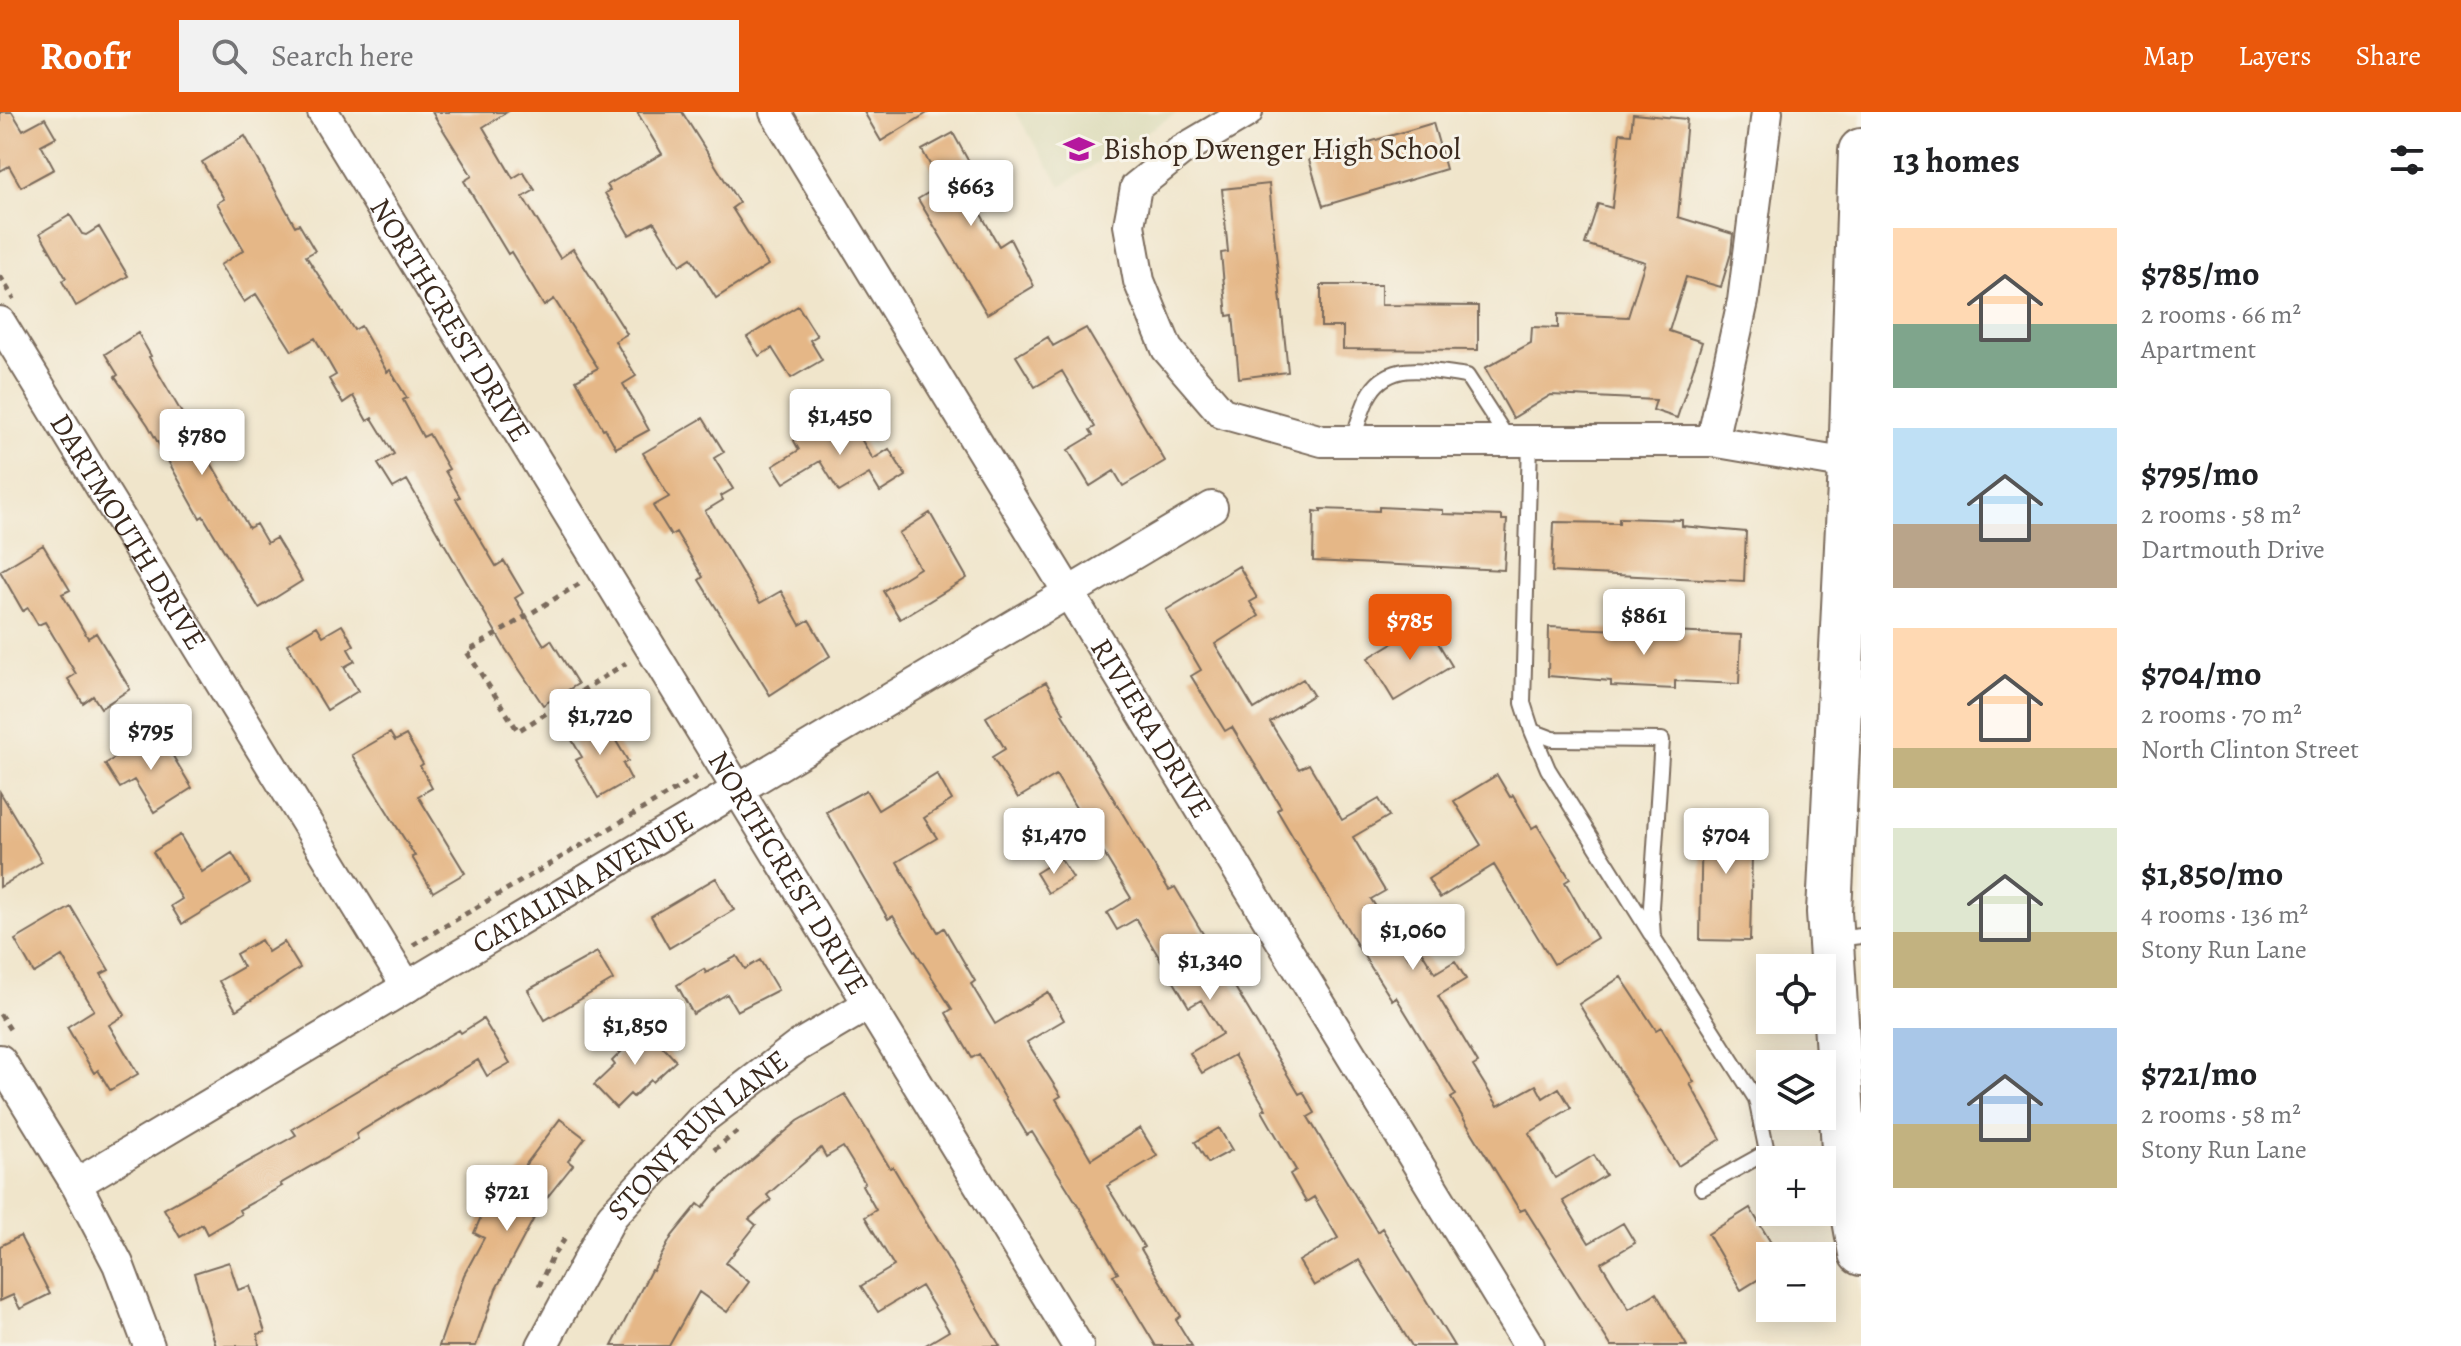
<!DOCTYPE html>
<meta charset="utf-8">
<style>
:root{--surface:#fff;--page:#f2f2f2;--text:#202124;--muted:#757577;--accent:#ea580c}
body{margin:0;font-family:Alegreya,serif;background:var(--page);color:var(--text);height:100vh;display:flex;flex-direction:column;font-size:30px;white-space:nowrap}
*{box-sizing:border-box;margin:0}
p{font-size:26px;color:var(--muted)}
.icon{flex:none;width:44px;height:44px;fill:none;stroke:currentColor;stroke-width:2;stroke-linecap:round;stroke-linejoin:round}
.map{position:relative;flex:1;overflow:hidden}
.details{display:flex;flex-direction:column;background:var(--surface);width:600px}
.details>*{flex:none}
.fabs{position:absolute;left:1756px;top:842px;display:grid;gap:16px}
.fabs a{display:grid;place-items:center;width:80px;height:80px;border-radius:0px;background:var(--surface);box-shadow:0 4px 20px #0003;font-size:40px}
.price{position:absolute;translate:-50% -68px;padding:0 18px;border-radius:8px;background:#fff;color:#222;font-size:26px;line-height:52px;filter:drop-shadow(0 2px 4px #0008)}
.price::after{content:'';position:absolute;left:50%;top:48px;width:24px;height:18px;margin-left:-12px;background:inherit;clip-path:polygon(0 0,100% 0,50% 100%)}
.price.current{background:var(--accent);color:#fff}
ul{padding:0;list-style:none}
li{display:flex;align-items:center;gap:24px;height:200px;padding:0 32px}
li span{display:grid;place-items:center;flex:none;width:224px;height:160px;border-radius:0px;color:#555}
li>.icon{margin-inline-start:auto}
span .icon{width:96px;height:96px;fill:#fffc;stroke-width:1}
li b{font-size:34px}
h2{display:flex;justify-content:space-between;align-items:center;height:96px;padding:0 32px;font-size:34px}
header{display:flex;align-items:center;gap:48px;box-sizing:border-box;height:112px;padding:0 40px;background:var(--accent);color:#fff}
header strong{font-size:38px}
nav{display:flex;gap:44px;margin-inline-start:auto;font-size:28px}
.search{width:560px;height:72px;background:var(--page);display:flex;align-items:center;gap:20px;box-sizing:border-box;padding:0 28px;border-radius:0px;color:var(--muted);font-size:30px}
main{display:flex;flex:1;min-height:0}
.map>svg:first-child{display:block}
</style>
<header>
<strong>Roofr</strong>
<div class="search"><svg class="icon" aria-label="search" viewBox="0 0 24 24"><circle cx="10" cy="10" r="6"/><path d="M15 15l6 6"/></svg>Search here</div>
<nav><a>Map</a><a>Layers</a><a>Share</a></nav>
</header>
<main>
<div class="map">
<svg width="1861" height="1234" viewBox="0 0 1861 1234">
<rect width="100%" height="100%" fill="#f7f3e8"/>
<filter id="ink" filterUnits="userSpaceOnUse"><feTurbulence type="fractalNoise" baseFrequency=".0125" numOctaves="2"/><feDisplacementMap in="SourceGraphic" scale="16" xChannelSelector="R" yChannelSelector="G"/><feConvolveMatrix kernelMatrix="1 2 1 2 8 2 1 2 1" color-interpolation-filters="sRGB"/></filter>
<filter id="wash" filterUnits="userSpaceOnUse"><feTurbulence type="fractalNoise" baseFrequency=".006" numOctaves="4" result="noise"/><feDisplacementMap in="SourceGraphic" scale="32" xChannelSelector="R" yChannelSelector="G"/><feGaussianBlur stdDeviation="1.8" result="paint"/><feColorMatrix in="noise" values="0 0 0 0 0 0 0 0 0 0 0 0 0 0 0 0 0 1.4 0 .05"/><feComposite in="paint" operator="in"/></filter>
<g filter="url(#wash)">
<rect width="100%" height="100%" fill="#f0e5cb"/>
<path fill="#deddbb" d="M1015,0H1178L1061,74Z"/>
<g id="blocks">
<path fill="#e5b787" d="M0,0H12L23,18L45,6L56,25L41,33L54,57L21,75L9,54L0,59Z
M432,0H507L483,15L513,66L523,60L535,78L523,85L560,146L573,137L627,222L615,229L636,264L623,272L649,318L616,336L605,316L603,317L576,268L598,256L554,187L544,194L511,140L508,142L464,69L472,64Z
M637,0H682L739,91L732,96L768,153L716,186L691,146L680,153L654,110L629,123L605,81L610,78L607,73L662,42Z
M864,0H929L881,29Z
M1633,2L1687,7L1678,105L1733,122L1731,141L1721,175L1686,165L1669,219L1702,230L1677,306L1653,298L1656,288L1551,283L1513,306L1485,256L1531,231L1532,215L1558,216V202L1628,205L1645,150L1585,132L1598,92L1612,96L1620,21L1631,22Z
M1433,11L1446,57L1323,94L1309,48Z
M953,21L991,90L978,97L999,134L1010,127L1034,174L987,202L918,87L941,73L922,38Z
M245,24L295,114L299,112L315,139L306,144L354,218L361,214L387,260L390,258L407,286L403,288L423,325L429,322L449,357L445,359L460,385L456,387L496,454L504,449L523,481L515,486L544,533L551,528L578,572L543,593L505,536L407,368L393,376L378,352L394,342L372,306L367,309L353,284L343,291L329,267L336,263L315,226L292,239L256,182L244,190L220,153L244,138L217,91L224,87L202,50Z
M1269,72L1288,260L1239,266L1233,203L1227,204L1221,141L1228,140L1222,77Z
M70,103L82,122L86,123L99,115L128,164L76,194L62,169L66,166L40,121Z
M1321,173H1381V193L1478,194V238L1343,237V215H1321Z
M798,194L817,224L810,228L822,248L791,266L772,236L759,244L747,225Z
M1086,216L1165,349L1123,374L1114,359L1090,374L1068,338L1093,323L1090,318L1095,315L1062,259L1035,275L1016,244L1048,225L1053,234Z
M138,221L151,244L149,245L249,416L256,412L267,431L276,426L302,469L259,496L203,404L200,406L148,313L115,265L118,263L105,242Z
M845,300L873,347L889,337L906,364L880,380L869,362L839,380L820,349L784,371L773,354L799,338L794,329Z
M703,306L724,340L714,346L733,377L721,384L723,388L705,399L760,491L781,479L800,513L809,508L830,544L770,583L699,468L703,465L676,420L671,423L653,394L669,385L643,341Z
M1379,395L1443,398V402L1502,404V408H1507L1504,458L1313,449L1314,399L1321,400V397L1379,399Z
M930,401L967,466L900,507L883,479L920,456L899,421Z
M1619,406L1682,408V414L1746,420L1744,469L1552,460L1554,410L1619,411Z
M43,433L70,478L62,482L88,526L96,521L130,577L101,596L93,584L83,591L68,567L76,562L45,510L38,513L28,496L23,499L0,459Z
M1239,454L1257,486L1250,490L1259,504L1215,532L1254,597L1303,567L1313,583L1270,610L1299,657L1309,652L1342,708L1379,687L1389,704L1353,725L1385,779L1371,787L1408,845L1420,837L1435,861L1455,849L1466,867L1438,884L1478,951L1473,954L1498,994L1536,973L1543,986L1559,976L1571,996L1529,1021L1555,1066L1594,1043L1606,1063L1563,1089L1589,1131L1623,1111L1635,1131L1601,1151L1629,1197L1656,1181L1687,1234H1611L1525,1097L1520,1099L1451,986L1456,983L1396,885L1392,888L1360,838L1277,698L1281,695L1232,615L1225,619L1191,564L1201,558L1166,498Z
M1426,511L1452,554L1394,589L1368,546Z
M342,513L354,533L348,537L355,549L344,555L358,579L327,598L287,532L317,514L323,524Z
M1549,515L1741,523L1739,572L1675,569V577L1611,574V569L1548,564Z
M1046,570L1064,601L1062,602L1169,778L1175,775L1299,982L1303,980L1315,1001L1308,1005L1377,1120L1382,1116L1454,1234H1412L1359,1148L1314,1174L1299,1149L1338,1126L1314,1085L1306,1090L1290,1062L1296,1058L1262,999L1266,997L1234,943L1202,961L1190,941L1222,922L1201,888L1189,895L1136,807L1117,818L1107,801L1131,786L1056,663L1018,686L992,645L1005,637L986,605Z
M601,604L628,649L623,652L631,667L598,686L576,648L582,645L569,623Z
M158,619L192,676L154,700L134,668L120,676L105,652Z
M390,621L395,629L406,623L423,652L420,654L432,676L418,684L465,761L433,780L412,745L415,744L352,643Z
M937,662L952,688L924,706L937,726L897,750L938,820L944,816L975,869L971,872L995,912L1048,880L1064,908L1027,930L1061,984L1056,987L1091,1047L1140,1016L1157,1044L1107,1074L1144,1135L1141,1137L1181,1204L1176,1208L1192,1234H1156L1113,1163L1118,1161L1081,1098L1032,1020L1027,1023L979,942L972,946L946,901L952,897L893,804L888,807L826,700L866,678L878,698Z
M1497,663L1510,685L1513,683L1532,716L1537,713L1570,767L1565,770L1597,826L1554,852L1494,753L1440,786L1428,767L1481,733L1454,689Z
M0,680L42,750L0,775Z
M1702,699L1753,700L1750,829L1700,828Z
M180,723L202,760L232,741L250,771L182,812L171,794L182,787L153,740Z
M1060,746L1073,766L1048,781L1036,761Z
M716,766L734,798L669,836L651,804Z
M71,795L109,858L101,862L125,903L109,913L138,962L110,978L98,958L94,961L67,915L94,898L62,844L34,861L15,828Z
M261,828L268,840L284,830L300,856L236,898L219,869L243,855L236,842Z
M597,840L613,868L545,908L528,878Z
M737,844L745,857L760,848L778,878L737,899L727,882L693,902L677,873L704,857L706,861Z
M1621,865L1656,918L1661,915L1694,970L1690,972L1721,1027L1678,1054L1579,892Z
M483,907L510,951L487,964L478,948L356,1022L358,1027L280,1072L282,1074L239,1098L241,1102L207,1122L202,1112L180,1125L164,1097L296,1023L292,1017L459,918L461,921Z
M642,912L676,949L653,970L651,968L633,985L630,982L616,996L594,973L615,953L612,949L622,939L618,935Z
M845,982L890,1056L893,1055L1000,1234H924L949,1219L921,1174L878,1200L861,1174L894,1154L865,1105L876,1098L862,1073L865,1071L843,1035L826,1045L821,1036L767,1083L771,1088L749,1107L756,1113L726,1151L749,1170L727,1200L699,1180L669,1234H612L651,1158L653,1159L672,1124L698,1092L703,1096L718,1077L798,1009Z
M560,1007L585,1026L568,1049L573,1053L541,1093L496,1177L476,1234H439L464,1163L484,1126L474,1121L492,1079L502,1084Z
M1219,1016L1232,1038L1208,1051L1195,1030Z
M1750,1096L1779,1144H1770V1160L1741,1178L1708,1122Z
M20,1124L50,1182L20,1197L13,1183L0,1189V1134Z
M229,1150L238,1178L250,1174L265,1220L258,1222L259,1234H216L194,1161Z"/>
</g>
</g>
<g filter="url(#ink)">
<use href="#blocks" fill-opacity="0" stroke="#7a6b5b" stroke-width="2"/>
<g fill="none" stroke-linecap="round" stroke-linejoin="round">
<g stroke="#7a6b5b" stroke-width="18">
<path id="lane" d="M1352,329C1358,314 1362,293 1371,280C1392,247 1434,260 1467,264L1509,329
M1530,329L1523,591L1532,619L1553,627L1662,628L1651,795L1653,825L1756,987L1767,1040L1702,1076
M1532,619L1548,657L1651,822
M1835,827L1861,824"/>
</g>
<g stroke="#7a6b5b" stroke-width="34">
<g id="street">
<path id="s1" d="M323,0L1078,1234"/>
<path id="s2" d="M775,0L1529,1234"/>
<path d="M1247,0L1181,39L1136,75L1129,113L1139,169L1167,237L1222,301L1322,329H1712L1743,189L1767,0"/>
<path id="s3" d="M0,210L407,875"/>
<path d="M1712,329L1861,354"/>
<path d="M0,948L76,1072L118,1152L149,1234"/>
<path id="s4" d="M76,1072L1212,395"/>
<path id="s5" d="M542,1234L612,1104L701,1008L798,934L869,892"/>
</g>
</g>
<g stroke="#7a6b5b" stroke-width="48">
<path id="primary" d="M1861,39L1851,353L1829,800L1845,1052L1861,1141"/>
</g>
<path stroke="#7a6b5b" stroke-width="5" stroke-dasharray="6 6" stroke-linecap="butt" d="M0,164L14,187
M579,472L467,540L518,619L626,551
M413,833L700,663
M0,902L13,922
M714,1038L738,1019
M539,1174L552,1145L567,1124"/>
<use href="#lane" stroke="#fff" stroke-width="14"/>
<use href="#street" stroke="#fff" stroke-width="30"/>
<use href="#primary" stroke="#fff" stroke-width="44"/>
</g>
</g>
<defs>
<g id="school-bare" transform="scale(2.4)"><path d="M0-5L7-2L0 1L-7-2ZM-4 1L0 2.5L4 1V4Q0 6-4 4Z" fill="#b5179e" stroke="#f7f3e8" stroke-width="2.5" paint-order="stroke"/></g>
</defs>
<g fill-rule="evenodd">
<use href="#school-bare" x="1079" y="37"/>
</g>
<g text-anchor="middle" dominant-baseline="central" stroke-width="6" stroke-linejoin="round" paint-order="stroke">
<g font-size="30" fill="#3b2a1e" stroke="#f7f3e8" text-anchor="start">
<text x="1103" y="37">Bishop Dwenger High School</text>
</g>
<g font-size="30" fill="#3b2a1e" stroke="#f7f3e8">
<text stroke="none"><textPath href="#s1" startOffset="244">NORTHCREST DRIVE</textPath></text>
<text stroke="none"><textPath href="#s3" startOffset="246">DARTMOUTH DRIVE</textPath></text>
<text stroke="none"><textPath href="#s2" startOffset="722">RIVIERA DRIVE</textPath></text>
<text stroke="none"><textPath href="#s1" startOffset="892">NORTHCREST DRIVE</textPath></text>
<text stroke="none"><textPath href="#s4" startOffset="590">CATALINA AVENUE</textPath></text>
<text stroke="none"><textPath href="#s5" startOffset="266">STONY RUN LANE</textPath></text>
</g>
</g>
</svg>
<div class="fabs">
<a><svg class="icon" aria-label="locate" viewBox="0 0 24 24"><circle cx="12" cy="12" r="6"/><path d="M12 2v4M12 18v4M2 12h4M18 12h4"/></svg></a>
<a><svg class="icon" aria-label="layers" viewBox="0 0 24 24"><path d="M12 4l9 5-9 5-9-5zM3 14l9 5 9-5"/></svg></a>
<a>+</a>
<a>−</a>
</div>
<b class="price" style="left:971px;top:116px">$663</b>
<b class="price" style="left:840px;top:345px">$1,450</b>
<b class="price" style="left:202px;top:365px">$780</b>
<b class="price" style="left:1644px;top:545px">$861</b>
<b class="price current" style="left:1410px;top:550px">$785</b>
<b class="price" style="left:600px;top:645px">$1,720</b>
<b class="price" style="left:151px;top:660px">$795</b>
<b class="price" style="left:1054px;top:764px">$1,470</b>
<b class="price" style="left:1726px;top:764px">$704</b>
<b class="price" style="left:1413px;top:860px">$1,060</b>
<b class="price" style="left:1210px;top:890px">$1,340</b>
<b class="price" style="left:635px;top:955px">$1,850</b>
<b class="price" style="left:507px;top:1121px">$721</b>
</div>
<section class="details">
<h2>13 homes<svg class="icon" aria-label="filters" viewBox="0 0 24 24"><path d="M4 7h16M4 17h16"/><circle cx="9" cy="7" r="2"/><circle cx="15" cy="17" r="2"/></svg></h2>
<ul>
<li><span style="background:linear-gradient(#ffd9b3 60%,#7fa58c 0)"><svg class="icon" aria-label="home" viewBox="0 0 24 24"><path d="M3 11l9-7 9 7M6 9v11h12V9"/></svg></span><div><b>$785/mo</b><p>2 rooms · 66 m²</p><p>Apartment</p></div></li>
<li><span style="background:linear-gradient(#bfe0f5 60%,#b9a48a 0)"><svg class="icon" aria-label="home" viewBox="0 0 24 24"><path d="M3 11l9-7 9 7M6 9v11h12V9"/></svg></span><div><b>$795/mo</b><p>2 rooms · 58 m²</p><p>Dartmouth Drive</p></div></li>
<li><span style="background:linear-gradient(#ffd9b3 75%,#c2b280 0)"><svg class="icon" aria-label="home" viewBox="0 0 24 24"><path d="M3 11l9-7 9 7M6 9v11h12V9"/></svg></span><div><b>$704/mo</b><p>2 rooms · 70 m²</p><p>North Clinton Street</p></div></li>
<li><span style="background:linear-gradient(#dfe7d0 65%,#c2b280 0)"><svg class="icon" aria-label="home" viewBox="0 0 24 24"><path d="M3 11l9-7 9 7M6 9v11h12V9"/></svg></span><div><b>$1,850/mo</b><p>4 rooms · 136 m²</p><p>Stony Run Lane</p></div></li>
<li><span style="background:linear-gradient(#a9c7e8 60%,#c2b280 0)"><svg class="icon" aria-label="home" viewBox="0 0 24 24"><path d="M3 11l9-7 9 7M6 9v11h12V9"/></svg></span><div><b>$721/mo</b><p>2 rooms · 58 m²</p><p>Stony Run Lane</p></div></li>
</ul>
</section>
</main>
